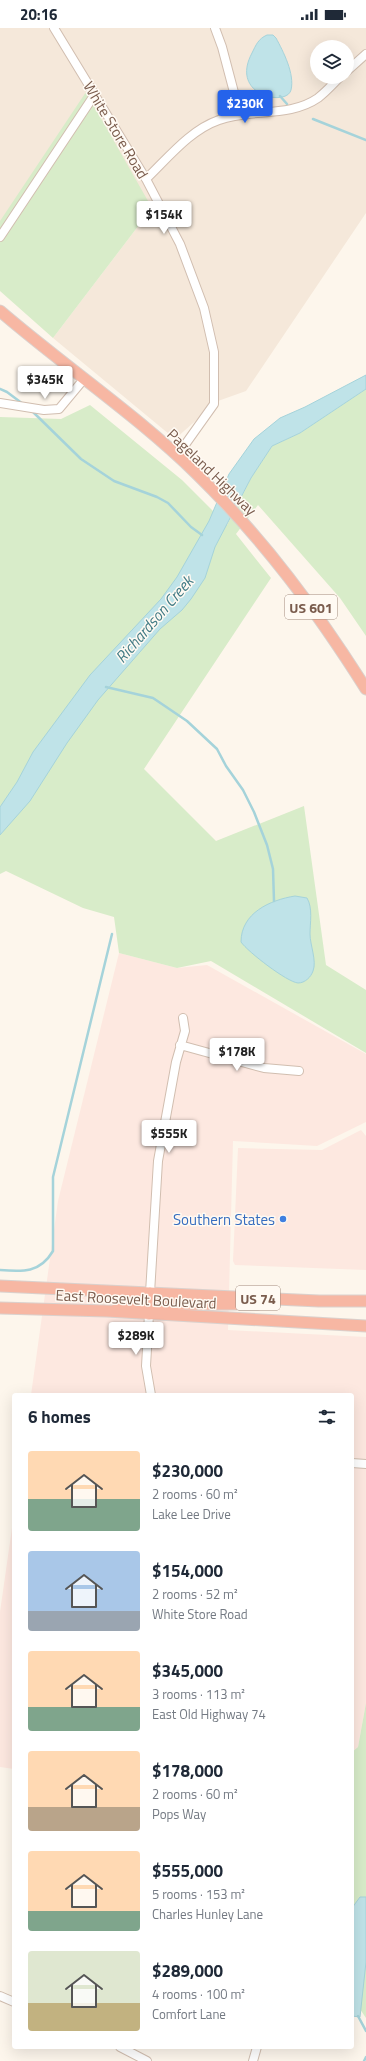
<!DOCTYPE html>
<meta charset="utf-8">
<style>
:root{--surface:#fff;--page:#f2f2f3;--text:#1f2937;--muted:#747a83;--accent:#2563eb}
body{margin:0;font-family:"Titillium Web",sans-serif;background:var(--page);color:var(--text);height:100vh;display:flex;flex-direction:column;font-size:15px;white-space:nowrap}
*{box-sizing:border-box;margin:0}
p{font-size:13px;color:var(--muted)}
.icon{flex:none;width:22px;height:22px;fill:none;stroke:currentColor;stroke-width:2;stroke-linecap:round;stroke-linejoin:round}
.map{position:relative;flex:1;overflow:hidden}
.details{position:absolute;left:12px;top:1365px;width:342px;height:656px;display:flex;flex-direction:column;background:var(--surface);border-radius:4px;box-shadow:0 4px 16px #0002}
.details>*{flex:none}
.tools{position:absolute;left:310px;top:12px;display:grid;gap:8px}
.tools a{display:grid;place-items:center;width:44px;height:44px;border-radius:50%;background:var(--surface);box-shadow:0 4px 16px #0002;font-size:20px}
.price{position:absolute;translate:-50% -34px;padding:0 9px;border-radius:4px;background:#fff;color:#222;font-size:13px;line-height:26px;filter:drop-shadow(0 1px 2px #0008)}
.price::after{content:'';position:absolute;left:50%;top:24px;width:12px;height:9px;margin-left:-6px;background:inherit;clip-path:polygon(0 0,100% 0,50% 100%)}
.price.on{background:var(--accent);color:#fff}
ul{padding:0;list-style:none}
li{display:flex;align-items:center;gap:12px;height:100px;padding:0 16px}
li span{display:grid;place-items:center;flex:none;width:112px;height:80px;border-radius:4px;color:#555}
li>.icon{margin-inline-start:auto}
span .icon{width:48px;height:48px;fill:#fffc;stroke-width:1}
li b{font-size:17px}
h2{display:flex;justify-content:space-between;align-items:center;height:48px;padding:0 16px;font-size:17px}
.status{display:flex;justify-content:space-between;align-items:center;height:28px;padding:0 20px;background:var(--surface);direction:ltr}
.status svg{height:11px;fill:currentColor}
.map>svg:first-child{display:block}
</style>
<div class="status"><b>20:16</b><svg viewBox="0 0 49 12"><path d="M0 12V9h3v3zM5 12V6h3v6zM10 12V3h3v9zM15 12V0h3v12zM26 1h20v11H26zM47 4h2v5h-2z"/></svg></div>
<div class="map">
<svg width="366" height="2033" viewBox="0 0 366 2033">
<rect width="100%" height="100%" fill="#fdf6ec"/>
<path fill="#f5e8da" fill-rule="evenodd" d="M0,0H366V185L246,363L218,373L175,411L53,310L152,180L0,193ZM317,19H347V49H317Z"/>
<path fill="#fde8e0" d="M119,925L177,940L207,937L366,1026V1094L317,1118L233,1113L228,1302L366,1309V1675L358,1719L352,1724V1367H31L58,1173Z
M361,1102L366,1108V1242L235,1237L233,1233L238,1120L322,1122Z
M14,1486V1741L0,1739V1584Z"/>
<path fill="#d8ecc9" d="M86,64L152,180L53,310L0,263V193Z
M366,361V608L340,570L258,477L236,506L271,550L144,741L216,813L304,778L326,937L366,962V1025L211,933L177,940L119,925L114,889L83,880L6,843L0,846V389L61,391L90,377L182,452L227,497L251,450L272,418L300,405Z
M366,1675V1990L352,1969V1831L354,1826H352V1724L358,1719Z"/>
<path fill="#bfe3e8" stroke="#a5d3da" d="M267,7H273L276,10C283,23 295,46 291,62C287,79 229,68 252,25C256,17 258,11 267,7Z
M366,347V361L300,405L272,418L251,450L215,519L205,550L191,571L182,582L160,601L98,672L67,715L30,773L0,807V779L17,754L33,724L90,647L161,571L177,549L209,493L229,446L254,411L280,390L305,379Z
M295,868L307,870C313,880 310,895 310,906C310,917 317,933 313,943C311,949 305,955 298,955C287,954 248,924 241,914C241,885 270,872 295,868Z
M360,1869H366V1934L360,1989L352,1988V1880Z"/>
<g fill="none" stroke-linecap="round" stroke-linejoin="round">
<path stroke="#a5d3da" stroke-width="2.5" d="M280,68L287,76
M313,91L366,112
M0,361L7,364L23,376
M31,382L81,431L114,453L157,469L168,475L191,499L202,507
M106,659L153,670L187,693L217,721L226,738L243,762L254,784L267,817L273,841L274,873
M0,1242C23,1244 40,1245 53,1223V1149L112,906
M358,1988L366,2003
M364,2033L366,2029"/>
<g stroke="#d1beb0" stroke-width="10">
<path id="minor" d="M54,0L146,151L180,216L204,280L214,324V376L177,428
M215,0L222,19L240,87
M347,43L366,26
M146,151C168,130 190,102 219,92C251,80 289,90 318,70C326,64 333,56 340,49
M0,209L95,66
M0,375L44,382L59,381L84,351
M180,1017L264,1040L299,1043
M150,1265L158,1133L176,1034L185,1003L183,990
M149,1286L146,1338L151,1367
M352,1435L366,1436
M0,1968L14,1974
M120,2019L147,2033
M253,2033L257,2019"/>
</g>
<g stroke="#dad1cd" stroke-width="13">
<path id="highway" d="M0,283C65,339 137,387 198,447C265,513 316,582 366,661
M0,1258L319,1273H366
M118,1277L143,1276L148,1271L150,1265
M0,1280L107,1283L366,1298
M149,1286L156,1279L163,1276H258"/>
</g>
<use href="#minor" stroke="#fff" stroke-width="8"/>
<use href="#highway" stroke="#f7b7a3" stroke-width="11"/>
</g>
<circle fill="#3f7fe0" stroke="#fffaf3" stroke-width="1.5" cx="283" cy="1191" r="4"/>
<g text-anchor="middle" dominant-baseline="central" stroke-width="3" stroke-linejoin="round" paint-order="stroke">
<g fill="#fffaf3" stroke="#a28b7f" stroke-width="1">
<rect x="285" y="567" width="52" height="24" rx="3"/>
<rect x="236" y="1258" width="44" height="24" rx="3"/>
</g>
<g font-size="14" font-weight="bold" fill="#7a5c4d">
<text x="311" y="579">US 601</text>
<text x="258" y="1270">US 74</text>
</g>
<g font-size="15" fill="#7a5c4d" stroke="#fffaf3">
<text transform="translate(116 102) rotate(59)">White Store Road</text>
<text transform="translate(212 444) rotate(44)">Pageland Highway</text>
<text transform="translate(136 1271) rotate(3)">East Roosevelt Boulevard</text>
</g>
<g font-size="15" fill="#366cbe" stroke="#fffaf3" text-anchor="end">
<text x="275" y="1191">Southern States</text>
</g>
<g font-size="16" font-style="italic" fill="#437c86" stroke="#fffaf3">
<text transform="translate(154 591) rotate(-49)">Richardson Creek</text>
</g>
</g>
</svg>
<div class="tools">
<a><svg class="icon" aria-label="layers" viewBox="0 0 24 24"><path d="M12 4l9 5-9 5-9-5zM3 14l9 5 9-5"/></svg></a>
</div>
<b class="price on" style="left:245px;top:96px">$230K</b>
<b class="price" style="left:164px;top:207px">$154K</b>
<b class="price" style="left:45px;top:372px">$345K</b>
<b class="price" style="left:237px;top:1044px">$178K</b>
<b class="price" style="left:169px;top:1126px">$555K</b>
<b class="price" style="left:136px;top:1328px">$289K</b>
<section class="details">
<h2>6 homes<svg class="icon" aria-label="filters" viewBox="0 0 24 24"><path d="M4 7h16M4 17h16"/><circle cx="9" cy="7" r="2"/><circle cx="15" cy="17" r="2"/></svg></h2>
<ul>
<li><span style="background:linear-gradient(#ffd9b3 60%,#7fa58c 0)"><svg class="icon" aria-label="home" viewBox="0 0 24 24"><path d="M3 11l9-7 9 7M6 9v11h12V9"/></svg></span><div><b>$230,000</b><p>2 rooms · 60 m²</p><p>Lake Lee Drive</p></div></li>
<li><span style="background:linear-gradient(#a9c7e8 75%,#9aa5b1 0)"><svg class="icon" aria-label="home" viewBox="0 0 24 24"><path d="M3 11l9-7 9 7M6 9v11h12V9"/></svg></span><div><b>$154,000</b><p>2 rooms · 52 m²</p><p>White Store Road</p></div></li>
<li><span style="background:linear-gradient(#ffd9b3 70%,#7fa58c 0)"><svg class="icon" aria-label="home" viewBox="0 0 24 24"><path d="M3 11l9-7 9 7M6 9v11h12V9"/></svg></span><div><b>$345,000</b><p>3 rooms · 113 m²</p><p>East Old Highway 74</p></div></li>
<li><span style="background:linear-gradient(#ffd9b3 70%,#b9a48a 0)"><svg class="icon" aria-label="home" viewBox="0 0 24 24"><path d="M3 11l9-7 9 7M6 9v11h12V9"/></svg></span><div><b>$178,000</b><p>2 rooms · 60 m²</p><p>Pops Way</p></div></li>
<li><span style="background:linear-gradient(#ffd9b3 75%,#7fa58c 0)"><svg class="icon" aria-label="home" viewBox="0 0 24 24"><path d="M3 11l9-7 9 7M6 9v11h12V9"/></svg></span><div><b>$555,000</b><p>5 rooms · 153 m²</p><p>Charles Hunley Lane</p></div></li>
<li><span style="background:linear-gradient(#dfe7d0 65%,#c2b280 0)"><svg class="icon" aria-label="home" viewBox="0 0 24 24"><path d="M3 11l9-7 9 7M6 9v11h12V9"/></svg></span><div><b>$289,000</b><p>4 rooms · 100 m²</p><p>Comfort Lane</p></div></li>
</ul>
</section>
</div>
